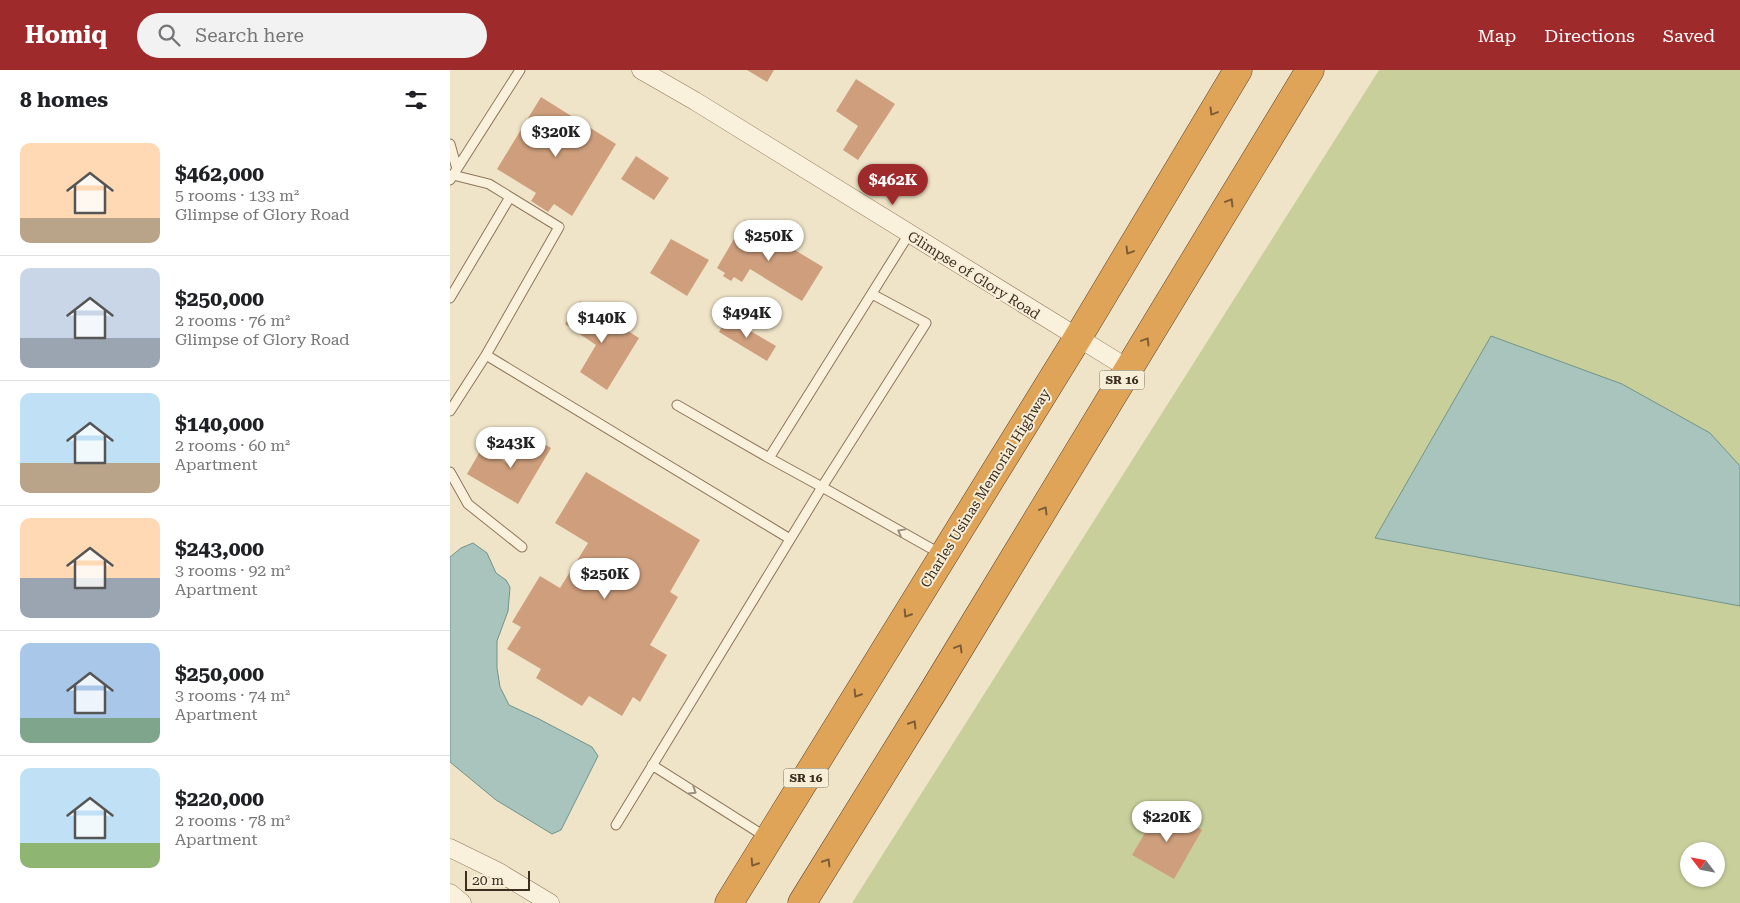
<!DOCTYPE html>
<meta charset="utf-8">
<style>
:root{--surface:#fff;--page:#f2f2f2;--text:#202124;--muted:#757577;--line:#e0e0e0;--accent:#9e2a2b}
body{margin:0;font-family:"Roboto Serif",serif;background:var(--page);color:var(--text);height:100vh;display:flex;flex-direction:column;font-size:19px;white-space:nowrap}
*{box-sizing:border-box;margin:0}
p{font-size:16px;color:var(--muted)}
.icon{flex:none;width:28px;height:28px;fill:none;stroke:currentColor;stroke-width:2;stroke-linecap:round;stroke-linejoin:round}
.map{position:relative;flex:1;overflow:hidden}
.details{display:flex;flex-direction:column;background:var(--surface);width:450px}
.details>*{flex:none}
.needle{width:32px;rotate:302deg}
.tools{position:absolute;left:1230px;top:772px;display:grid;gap:10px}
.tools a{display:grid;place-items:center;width:45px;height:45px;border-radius:50%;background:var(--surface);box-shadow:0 1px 4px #0004;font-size:25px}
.scale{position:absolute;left:15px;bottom:12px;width:65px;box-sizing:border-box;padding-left:5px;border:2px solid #3d2e20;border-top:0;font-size:14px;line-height:18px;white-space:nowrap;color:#3d2e20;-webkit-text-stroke:4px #f7eed8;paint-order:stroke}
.price{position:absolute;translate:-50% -42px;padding:0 11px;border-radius:18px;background:#fff;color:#222;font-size:16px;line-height:32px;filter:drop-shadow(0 1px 2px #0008)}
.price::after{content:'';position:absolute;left:50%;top:30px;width:15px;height:11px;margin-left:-8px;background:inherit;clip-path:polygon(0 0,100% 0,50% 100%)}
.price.on{background:var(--accent);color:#fff}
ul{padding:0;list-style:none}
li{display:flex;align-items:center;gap:15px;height:125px;padding:0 20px}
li+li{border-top:1px solid var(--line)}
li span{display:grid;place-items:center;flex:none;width:140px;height:100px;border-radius:10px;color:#555}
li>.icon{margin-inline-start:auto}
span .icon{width:60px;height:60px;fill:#fffc;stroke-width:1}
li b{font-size:21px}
h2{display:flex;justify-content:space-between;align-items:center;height:60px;padding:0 20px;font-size:21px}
header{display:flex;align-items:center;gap:30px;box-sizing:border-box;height:70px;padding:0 25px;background:var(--accent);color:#fff}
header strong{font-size:24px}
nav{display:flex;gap:28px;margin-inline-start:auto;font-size:18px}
.search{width:350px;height:45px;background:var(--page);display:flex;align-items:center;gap:12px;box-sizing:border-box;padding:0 18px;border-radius:28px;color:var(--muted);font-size:19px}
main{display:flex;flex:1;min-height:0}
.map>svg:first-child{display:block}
</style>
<header>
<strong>Homiq</strong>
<div class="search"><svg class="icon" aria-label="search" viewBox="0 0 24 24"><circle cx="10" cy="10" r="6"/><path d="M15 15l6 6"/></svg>Search here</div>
<nav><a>Map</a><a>Directions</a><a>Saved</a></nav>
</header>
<main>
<section class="details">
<h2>8 homes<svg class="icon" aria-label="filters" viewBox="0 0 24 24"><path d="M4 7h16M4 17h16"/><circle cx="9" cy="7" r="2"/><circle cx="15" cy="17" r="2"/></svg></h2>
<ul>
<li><span style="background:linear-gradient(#ffd9b3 75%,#b9a48a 0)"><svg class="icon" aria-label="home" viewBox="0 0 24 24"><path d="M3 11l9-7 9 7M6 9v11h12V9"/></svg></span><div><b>$462,000</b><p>5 rooms · 133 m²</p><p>Glimpse of Glory Road</p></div></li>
<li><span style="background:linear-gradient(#c9d6e8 70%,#9aa5b1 0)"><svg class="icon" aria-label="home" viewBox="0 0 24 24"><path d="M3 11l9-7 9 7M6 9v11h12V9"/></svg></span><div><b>$250,000</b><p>2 rooms · 76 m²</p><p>Glimpse of Glory Road</p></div></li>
<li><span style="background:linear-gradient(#bfe0f5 70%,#b9a48a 0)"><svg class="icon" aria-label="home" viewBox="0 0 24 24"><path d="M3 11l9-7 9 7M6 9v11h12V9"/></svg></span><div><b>$140,000</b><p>2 rooms · 60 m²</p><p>Apartment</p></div></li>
<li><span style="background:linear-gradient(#ffd9b3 60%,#9aa5b1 0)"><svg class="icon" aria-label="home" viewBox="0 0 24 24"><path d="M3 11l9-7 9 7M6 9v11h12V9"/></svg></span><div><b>$243,000</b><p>3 rooms · 92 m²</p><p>Apartment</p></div></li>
<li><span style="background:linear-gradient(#a9c7e8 75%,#7fa58c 0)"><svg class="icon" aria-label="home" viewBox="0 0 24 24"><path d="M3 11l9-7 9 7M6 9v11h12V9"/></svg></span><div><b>$250,000</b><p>3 rooms · 74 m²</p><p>Apartment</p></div></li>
<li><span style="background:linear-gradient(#bfe0f5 75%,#8fb573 0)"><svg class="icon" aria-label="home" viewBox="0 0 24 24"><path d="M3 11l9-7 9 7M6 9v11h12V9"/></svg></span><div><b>$220,000</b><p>2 rooms · 78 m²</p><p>Apartment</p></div></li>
</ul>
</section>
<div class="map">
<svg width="1290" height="833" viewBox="0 0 1290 833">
<rect width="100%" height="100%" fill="#f0e4c8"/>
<path fill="#c9cf9b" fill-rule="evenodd" d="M929,0H1290V396L1260,363L1172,314L1041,266L925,468L1290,536V833H402ZM1239,781H1266V809H1239Z"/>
<path fill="#a9c4bc" stroke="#6f938a" d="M1041,266L1172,314L1260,363L1290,396V536L925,468Z
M23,473L37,483L46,503L56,510L60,517L58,541L47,571V598L50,617L59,635L89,649L142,677L148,686L111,760L102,764L46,730L0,692V487L11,478Z"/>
<path fill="#cf9f7d" d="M297,0H324L317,12Z
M406,9L445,34L408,90L393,80L408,56L386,41Z
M91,27L166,74L122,146L104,134L98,142L81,131L86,123L47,99Z
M186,86L219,108L204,130L171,109Z
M295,150L373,197L352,231L300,199L292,212L284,207L281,211L273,206L275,203L267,198Z
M221,169L259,190L237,226L200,203Z
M130,231L189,268L157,320L130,302L146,275L115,254Z
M277,247L326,276L317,291L269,262Z
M77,364L101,378L68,434L17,404L32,378L59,394Z
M136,402L250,470L220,522L228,527L200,575L217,585L190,632L183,627L172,646L139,626L132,636L86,608L91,599L57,579L71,557L62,552L90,506L110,518L138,473L105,453Z
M711,736L752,760L724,809L682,785Z"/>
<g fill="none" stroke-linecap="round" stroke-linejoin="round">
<g stroke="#8d765c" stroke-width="11">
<path id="lane" d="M0,74L7,99
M3,105L70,0
M0,110L3,105L39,114L109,157L36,285
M422,224L476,253L372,417L491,484
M0,228L60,127
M227,335L319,388
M0,341L36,285L340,469
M0,402L18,434L72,477
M202,695L316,767
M166,755L372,417L319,388L459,164"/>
</g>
<g stroke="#8d765c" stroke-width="19">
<path id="street" d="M191,0L245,31L679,299
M0,778L47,801L100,833
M0,823L12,833"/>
</g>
<g stroke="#5b4430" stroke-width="29">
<path id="highway" d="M279,833L627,269L788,0
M352,833L484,620L860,0"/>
</g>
<use href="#lane" stroke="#faf1dc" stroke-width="9"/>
<use href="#street" stroke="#faf1dc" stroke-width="18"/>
<use href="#highway" stroke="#e0a458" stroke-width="28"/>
</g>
<defs><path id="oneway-chevron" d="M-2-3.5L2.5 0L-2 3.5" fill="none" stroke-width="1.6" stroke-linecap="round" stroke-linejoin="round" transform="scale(1.25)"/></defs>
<g stroke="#7e5d36">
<use href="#oneway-chevron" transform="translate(763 42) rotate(121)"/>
<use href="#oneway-chevron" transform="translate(780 132) rotate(-59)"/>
<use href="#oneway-chevron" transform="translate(679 181) rotate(121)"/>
<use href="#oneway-chevron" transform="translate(696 271) rotate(-59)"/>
<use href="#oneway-chevron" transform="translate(594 440) rotate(-59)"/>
<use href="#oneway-chevron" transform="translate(457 544) rotate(122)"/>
<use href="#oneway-chevron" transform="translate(509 578) rotate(-59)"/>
<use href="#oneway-chevron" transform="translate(407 624) rotate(122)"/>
<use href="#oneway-chevron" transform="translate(463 654) rotate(-58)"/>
<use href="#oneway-chevron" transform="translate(377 792) rotate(-58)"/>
<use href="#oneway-chevron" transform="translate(304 793) rotate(122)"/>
</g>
<g stroke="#9c907e">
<use href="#oneway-chevron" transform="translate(451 462) rotate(-151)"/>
<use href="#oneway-chevron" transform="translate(243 721) rotate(32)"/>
</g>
<g text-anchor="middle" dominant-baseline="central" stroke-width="4" stroke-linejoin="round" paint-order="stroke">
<g fill="#f7eed8" stroke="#756857" stroke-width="1">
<rect x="649.5" y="300.5" width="45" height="19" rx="4"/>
<rect x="333.5" y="698.5" width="45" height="19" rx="4"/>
</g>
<g font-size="12" font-weight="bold" fill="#3d2e20">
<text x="672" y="310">SR 16</text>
<text x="356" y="708">SR 16</text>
</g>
<g font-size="14" fill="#3d2e20" stroke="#f7eed8">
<text transform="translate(524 205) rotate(32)">Glimpse of Glory Road</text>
<text transform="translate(535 418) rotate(-58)">Charles Usinas Memorial Highway</text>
</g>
</g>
</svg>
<div class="tools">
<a><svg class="needle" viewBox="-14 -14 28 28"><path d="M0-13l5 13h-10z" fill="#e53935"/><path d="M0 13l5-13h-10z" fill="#757577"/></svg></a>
</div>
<div class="scale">20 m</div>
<b class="price" style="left:106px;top:88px">$320K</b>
<b class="price on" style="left:443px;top:136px">$462K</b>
<b class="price" style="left:319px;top:192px">$250K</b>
<b class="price" style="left:297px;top:269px">$494K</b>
<b class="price" style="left:152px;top:274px">$140K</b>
<b class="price" style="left:61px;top:399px">$243K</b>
<b class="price" style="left:155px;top:530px">$250K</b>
<b class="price" style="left:717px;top:773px">$220K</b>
</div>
</main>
